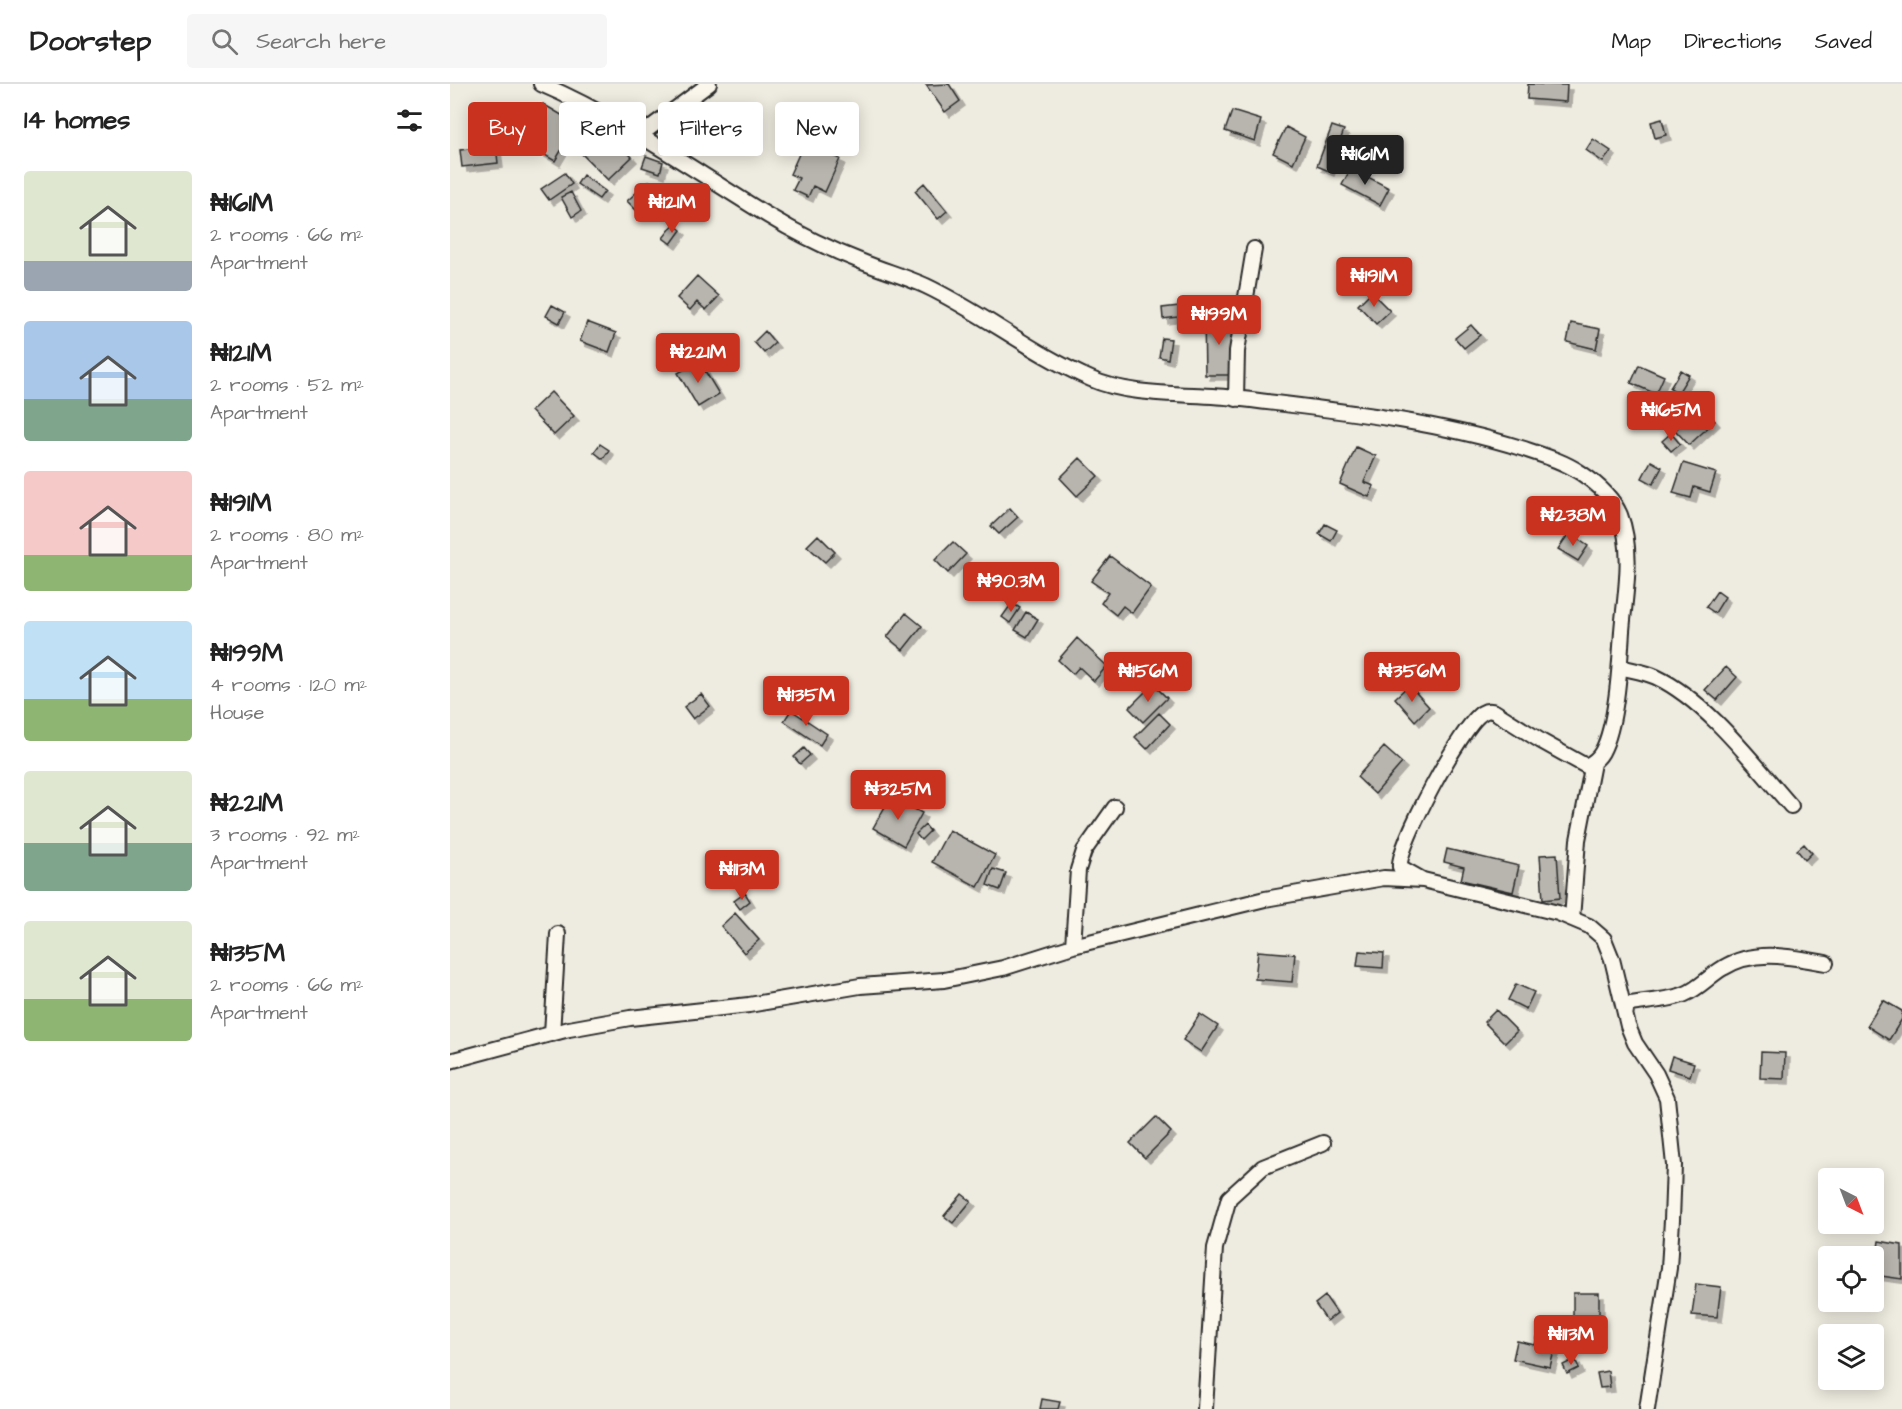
<!DOCTYPE html>
<meta charset="utf-8">
<style>
:root{--surface:#fff;--page:#f6f6f6;--text:#222;--muted:#767676;--line:#e0e0e0;--accent:#c8321e}
body{margin:0;font-family:"Architects Daughter",sans-serif;background:var(--page);color:var(--text);height:100vh;display:flex;flex-direction:column;font-size:22px;white-space:nowrap}
*{box-sizing:border-box;margin:0}
p{font-size:20px;color:var(--muted)}
.icon{flex:none;width:33px;height:33px;fill:none;stroke:currentColor;stroke-width:2;stroke-linecap:round;stroke-linejoin:round}
.map{position:relative;flex:1;overflow:hidden}
.sheet{display:flex;flex-direction:column;background:var(--surface);width:450px}
.sheet>*{flex:none}
.hud{position:absolute;left:18px;top:18px;width:570px;height:54px;display:flex;gap:12px}
.needle{width:39px;rotate:138deg}
.tools{position:absolute;left:1368px;top:1084px;display:grid;gap:12px}
.tools a{display:grid;place-items:center;width:66px;height:66px;border-radius:6px;background:var(--surface);box-shadow:0 3px 15px #0003;font-size:30px}
.price{position:absolute;translate:-50% -51px;padding:0 14px;border-radius:6px;background:var(--accent);color:#fff;font-size:20px;line-height:39px;filter:drop-shadow(0 2px 3px #0008)}
.price::after{content:'';position:absolute;left:50%;top:36px;width:18px;height:14px;margin-left:-9px;background:inherit;clip-path:polygon(0 0,100% 0,50% 100%)}
.price.on{background:#222;color:#fff}
ul{padding:0;list-style:none}
li{display:flex;align-items:center;gap:18px;height:150px;padding:0 24px}
li span{display:grid;place-items:center;flex:none;width:168px;height:120px;border-radius:6px;color:#555}
li>.icon{margin-inline-start:auto}
span .icon{width:72px;height:72px;fill:#fffc;stroke-width:1}
li b{font-size:26px}
h2{display:flex;justify-content:space-between;align-items:center;height:72px;padding:0 24px;font-size:26px}
.tag{padding:0 21px;border-radius:6px;background:var(--surface);box-shadow:0 3px 15px #0003;font-size:21px;line-height:54px}
.tag.on{background:var(--accent);color:#fff}
header{display:flex;align-items:center;gap:36px;box-sizing:border-box;height:84px;padding:0 30px;background:var(--surface);border-bottom:2px solid var(--line)}
header strong{font-size:28px}
nav{display:flex;gap:33px;margin-inline-start:auto;font-size:21px}
.search{width:420px;height:54px;background:var(--page);display:flex;align-items:center;gap:15px;box-sizing:border-box;padding:0 21px;border-radius:6px;color:var(--muted);font-size:22px}
main{display:flex;flex:1;min-height:0}
.map>svg:first-child{display:block}
</style>
<header>
<strong>Doorstep</strong>
<div class="search"><svg class="icon" aria-label="search" viewBox="0 0 24 24"><circle cx="10" cy="10" r="6"/><path d="M15 15l6 6"/></svg>Search here</div>
<nav><a>Map</a><a>Directions</a><a>Saved</a></nav>
</header>
<main>
<section class="sheet">
<h2>14 homes<svg class="icon" aria-label="filters" viewBox="0 0 24 24"><path d="M4 7h16M4 17h16"/><circle cx="9" cy="7" r="2"/><circle cx="15" cy="17" r="2"/></svg></h2>
<ul>
<li><span style="background:linear-gradient(#dfe7d0 75%,#9aa5b1 0)"><svg class="icon" aria-label="home" viewBox="0 0 24 24"><path d="M3 11l9-7 9 7M6 9v11h12V9"/></svg></span><div><b>₦161M</b><p>2 rooms · 66 m²</p><p>Apartment</p></div></li>
<li><span style="background:linear-gradient(#a9c7e8 65%,#7fa58c 0)"><svg class="icon" aria-label="home" viewBox="0 0 24 24"><path d="M3 11l9-7 9 7M6 9v11h12V9"/></svg></span><div><b>₦121M</b><p>2 rooms · 52 m²</p><p>Apartment</p></div></li>
<li><span style="background:linear-gradient(#f6c9c9 70%,#8fb573 0)"><svg class="icon" aria-label="home" viewBox="0 0 24 24"><path d="M3 11l9-7 9 7M6 9v11h12V9"/></svg></span><div><b>₦191M</b><p>2 rooms · 80 m²</p><p>Apartment</p></div></li>
<li><span style="background:linear-gradient(#bfe0f5 65%,#8fb573 0)"><svg class="icon" aria-label="home" viewBox="0 0 24 24"><path d="M3 11l9-7 9 7M6 9v11h12V9"/></svg></span><div><b>₦199M</b><p>4 rooms · 120 m²</p><p>House</p></div></li>
<li><span style="background:linear-gradient(#dfe7d0 60%,#7fa58c 0)"><svg class="icon" aria-label="home" viewBox="0 0 24 24"><path d="M3 11l9-7 9 7M6 9v11h12V9"/></svg></span><div><b>₦221M</b><p>3 rooms · 92 m²</p><p>Apartment</p></div></li>
<li><span style="background:linear-gradient(#dfe7d0 65%,#8fb573 0)"><svg class="icon" aria-label="home" viewBox="0 0 24 24"><path d="M3 11l9-7 9 7M6 9v11h12V9"/></svg></span><div><b>₦135M</b><p>2 rooms · 66 m²</p><p>Apartment</p></div></li>
</ul>
</section>
<div class="map">
<svg width="1452" height="1325" viewBox="0 0 1452 1325">
<defs>
<filter id="shadow"><feDropShadow dx="5" dy="5" stdDeviation="0" flood-color="#0004"/></filter>
</defs>
<rect width="100%" height="100%" fill="#eeebe0"/>
<filter id="ink" filterUnits="userSpaceOnUse"><feTurbulence type="fractalNoise" baseFrequency=".0167" numOctaves="2"/><feDisplacementMap in="SourceGraphic" scale="12" xChannelSelector="R" yChannelSelector="G"/><feConvolveMatrix kernelMatrix="1 2 1 2 8 2 1 2 1" color-interpolation-filters="sRGB"/></filter>
<g filter="url(#ink)">
<path fill="#b8b5ae" stroke="#2b2b2b" stroke-width="1.5" filter="url(#shadow)" d="M499,0L510,17L495,28L476,1Z
M1078,0L1117,1L1116,18L1077,15Z
M93,20L127,40L105,77L71,57Z
M782,27L811,36L805,57L775,47Z
M1212,35L1216,51L1205,54L1201,38Z
M364,39L391,55L386,64L359,48Z
M882,42L894,46L879,87L867,82Z
M836,43L855,53L843,79L823,69Z
M158,48L182,73L158,96L126,64L141,50L149,58Z
M1143,55L1161,67L1153,78L1136,66Z
M354,59L390,75L375,108L363,102L358,113L343,106L349,94L340,90Z
M46,62L48,79L12,83L10,66Z
M196,72L213,78L210,89L192,83Z
M901,84L939,104L930,121L892,101Z
M115,89L122,100L99,116L91,105Z
M133,91L155,107L149,115L127,100Z
M199,97L208,107L187,127L177,117Z
M474,99L497,127L488,135L465,107Z
M121,108L131,127L122,133L111,113Z
M224,140L231,146L221,160L213,154Z
M247,192L269,212L256,226L247,218L240,226L227,214Z
M921,208L940,227L926,240L908,221Z
M764,218L765,228L713,235L712,224Z
M102,221L115,228L109,239L96,232Z
M754,234H783V291H755Z
M137,238L166,249L159,268L130,257Z
M1121,239L1150,245L1146,265L1117,258Z
M1021,241L1030,251L1014,264L1005,254Z
M315,247L325,259L314,269L304,258Z
M712,254L721,255L718,275L709,273Z
M249,277L269,310L248,323L228,289Z
M1189,281L1214,292L1206,310L1181,299Z
M1231,286L1239,291L1228,309L1220,304Z
M101,308L124,332L104,351L81,327Z
M1251,322L1265,337L1239,361L1225,346Z
M1221,349L1230,360L1221,367L1212,357Z
M150,360L159,366L153,375L144,368Z
M906,363L926,372L914,398L924,402L919,413L890,400Z
M630,374L648,392L627,412L610,394Z
M1201,377L1212,383L1203,400L1192,394Z
M1233,379L1266,389L1260,408L1244,403L1241,414L1223,409Z
M560,424L568,433L549,450L541,442Z
M875,440L887,446L881,457L869,450Z
M1119,449L1138,462L1128,477L1108,465Z
M368,451L385,468L375,478L357,462Z
M503,458L516,470L498,489L485,476Z
M660,472L701,503L682,529L673,522L666,531L651,519L658,509L641,497Z
M1267,507L1275,513L1265,529L1256,523Z
M562,519L570,524L560,539L552,533Z
M576,528L588,535L577,553L565,546Z
M456,529L472,542L453,566L437,553Z
M627,554L657,582L644,597L629,583L623,590L608,576Z
M1276,583L1287,593L1267,616L1255,606Z
M703,600L717,614L693,638L679,624Z
M959,601L979,623L965,637L945,614Z
M251,610L260,622L243,635L234,623Z
M341,626L377,650L370,661L334,637Z
M709,629L720,640L697,665L685,653Z
M934,663L952,679L925,710L907,693Z
M354,664L360,671L350,680L344,673Z
M441,712L472,729L454,762L423,744Z
M475,741L480,747L471,756L466,750Z
M499,746L545,771L528,803L482,778Z
M1354,760L1362,769L1355,776L1347,766Z
M997,765L1069,782L1063,808L1011,796L1014,783L994,778Z
M1107,770L1110,814L1093,816L1090,771Z
M543,785L556,789L550,806L537,801Z
M295,809L300,817L290,825L284,817Z
M285,829L309,856L294,869L271,842Z
M808,867L845,870L842,898L805,895Z
M909,867L934,869L933,884L907,882Z
M1066,900L1084,908L1076,925L1058,916Z
M1433,916L1452,927V935L1439,956L1417,942Z
M1046,926L1067,947L1055,959L1034,938Z
M750,930L768,942L751,968L733,956Z
M1311,968L1335,969L1334,995L1310,994Z
M1222,972L1244,979L1240,992L1218,985Z
M706,1033L721,1048L695,1074L680,1059Z
M512,1110L521,1117L503,1139L494,1132Z
M1429,1157L1452,1161V1195L1424,1191Z
M1246,1200L1271,1203L1267,1233L1242,1231Z
M1123,1209H1149V1238H1123Z
M875,1212L887,1229L877,1237L865,1220Z
M1088,1251L1107,1255L1100,1283L1063,1275L1067,1257L1085,1261Z
M1125,1275L1129,1284L1117,1290L1113,1281Z
M1158,1287L1160,1303L1150,1304L1147,1289Z
M592,1315L610,1318L608,1325H590Z"/>
<g fill="none" stroke-linecap="round" stroke-linejoin="round">
<g stroke="#2b2b2b" stroke-width="18">
<path id="street" d="M91,0C171,34 243,86 317,131C348,150 381,166 415,179C435,187 456,193 476,202C533,229 583,270 641,295C681,313 741,309 785,314C880,326 978,335 1071,364C1092,371 1113,377 1131,389C1146,399 1163,414 1170,431C1184,468 1175,509 1172,547C1170,579 1167,640 1152,668C1148,675 1143,679 1136,682L1091,657L1045,628C1040,626 1037,626 1032,629C1012,641 947,762 950,783L973,796
M189,52L259,0
M786,315L787,267L804,165
M1170,583C1181,586 1195,588 1206,593C1257,617 1304,680 1341,722
M1122,835L1128,756L1143,679
M623,862L628,786L634,767L665,723
M1176,927V921C1193,917 1219,917 1235,910C1250,904 1259,892 1273,884C1305,864 1341,873 1376,879
M102,950L108,850
M0,977L119,945L180,934L299,921L410,902L494,896L553,884L623,862L815,815L934,794L973,796L1108,829L1139,842L1154,855L1162,875L1178,942L1185,959L1206,990L1217,1014L1224,1081L1222,1136L1219,1184L1197,1325
M755,1325L765,1164L779,1114L813,1083L873,1059"/>
</g>
<use href="#street" stroke="#fbf7ec" stroke-width="14"/>
</g>
</g>
</svg>
<div class="tools">
<a><svg class="needle" viewBox="-14 -14 28 28"><path d="M0-13l5 13h-10z" fill="#e53935"/><path d="M0 13l5-13h-10z" fill="#767676"/></svg></a>
<a><svg class="icon" aria-label="locate" viewBox="0 0 24 24"><circle cx="12" cy="12" r="6"/><path d="M12 2v4M12 18v4M2 12h4M18 12h4"/></svg></a>
<a><svg class="icon" aria-label="layers" viewBox="0 0 24 24"><path d="M12 4l9 5-9 5-9-5zM3 14l9 5 9-5"/></svg></a>
</div>
<b class="price on" style="left:915px;top:102px">₦161M</b>
<b class="price" style="left:222px;top:150px">₦121M</b>
<b class="price" style="left:924px;top:224px">₦191M</b>
<b class="price" style="left:769px;top:262px">₦199M</b>
<b class="price" style="left:248px;top:300px">₦221M</b>
<b class="price" style="left:1221px;top:358px">₦165M</b>
<b class="price" style="left:1123px;top:463px">₦238M</b>
<b class="price" style="left:561px;top:529px">₦90.3M</b>
<b class="price" style="left:698px;top:619px">₦156M</b>
<b class="price" style="left:962px;top:619px">₦356M</b>
<b class="price" style="left:356px;top:643px">₦135M</b>
<b class="price" style="left:448px;top:737px">₦325M</b>
<b class="price" style="left:292px;top:817px">₦113M</b>
<b class="price" style="left:1121px;top:1282px">₦113M</b>
<div class="hud">
<a class="tag on">Buy</a>
<a class="tag">Rent</a>
<a class="tag">Filters</a>
<a class="tag">New</a>
</div>
</div>
</main>
